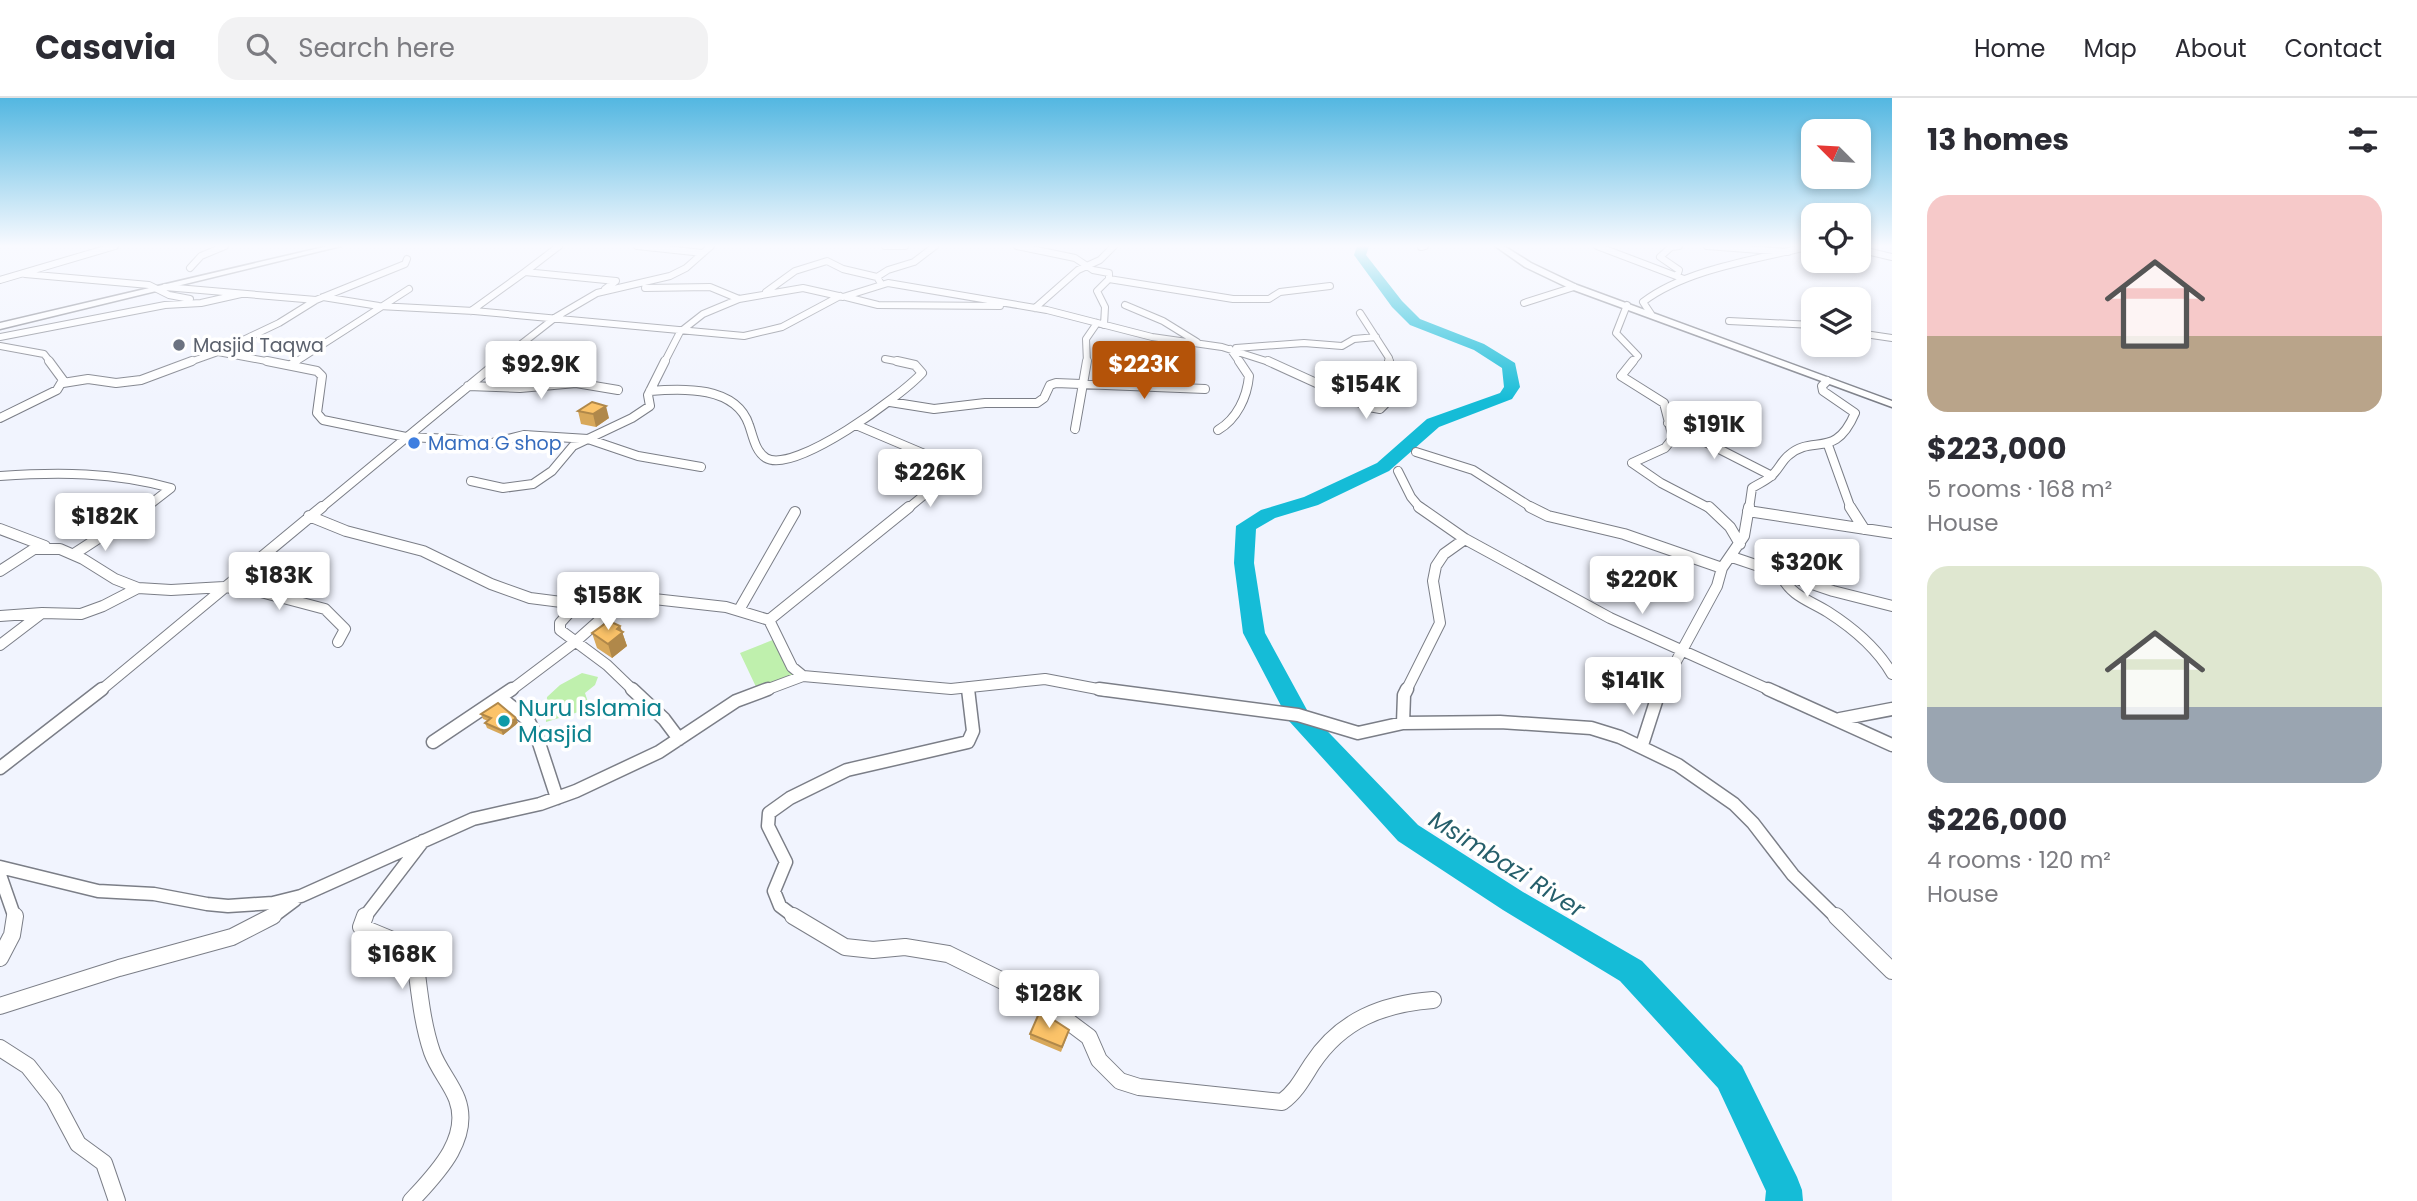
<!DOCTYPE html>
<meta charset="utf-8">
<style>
:root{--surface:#fff;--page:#f2f2f3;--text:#2b2b33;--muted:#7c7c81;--line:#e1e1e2;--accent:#b45309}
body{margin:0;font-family:Poppins,sans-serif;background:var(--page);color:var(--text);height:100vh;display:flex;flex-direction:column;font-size:26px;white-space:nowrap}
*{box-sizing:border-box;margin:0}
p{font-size:23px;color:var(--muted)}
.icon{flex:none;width:38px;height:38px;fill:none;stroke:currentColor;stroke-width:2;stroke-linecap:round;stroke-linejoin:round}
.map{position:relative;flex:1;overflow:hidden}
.panel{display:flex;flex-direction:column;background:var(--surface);width:525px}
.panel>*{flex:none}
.needle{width:46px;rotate:294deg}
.buttons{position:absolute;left:1801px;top:21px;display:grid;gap:14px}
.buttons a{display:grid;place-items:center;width:70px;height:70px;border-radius:14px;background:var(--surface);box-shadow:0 4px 10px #0003;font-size:35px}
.price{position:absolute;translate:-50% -60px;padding:0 16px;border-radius:7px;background:#fff;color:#222;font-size:23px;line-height:46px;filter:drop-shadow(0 2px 4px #0008)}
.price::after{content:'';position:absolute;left:50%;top:42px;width:21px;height:16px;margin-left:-10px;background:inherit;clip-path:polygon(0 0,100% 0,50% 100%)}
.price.current{background:var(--accent);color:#fff}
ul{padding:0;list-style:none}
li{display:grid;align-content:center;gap:14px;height:371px;padding:0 35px}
li span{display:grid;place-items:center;height:217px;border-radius:21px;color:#555}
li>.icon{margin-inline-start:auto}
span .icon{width:126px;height:126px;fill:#fffc;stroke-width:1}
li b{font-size:30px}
h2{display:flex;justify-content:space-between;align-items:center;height:84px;padding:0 35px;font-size:30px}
header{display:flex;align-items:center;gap:42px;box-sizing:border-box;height:98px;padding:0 35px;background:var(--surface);border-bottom:2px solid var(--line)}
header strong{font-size:33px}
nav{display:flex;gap:38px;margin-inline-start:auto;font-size:24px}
.search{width:490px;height:63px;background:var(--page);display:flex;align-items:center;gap:18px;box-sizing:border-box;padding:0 24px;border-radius:21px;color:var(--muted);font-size:26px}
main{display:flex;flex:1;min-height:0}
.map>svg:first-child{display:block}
</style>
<header>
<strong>Casavia</strong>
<div class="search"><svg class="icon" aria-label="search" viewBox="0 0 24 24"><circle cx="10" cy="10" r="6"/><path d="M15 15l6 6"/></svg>Search here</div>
<nav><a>Home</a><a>Map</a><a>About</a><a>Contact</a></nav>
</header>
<main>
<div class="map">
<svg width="1892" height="1103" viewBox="0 0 1892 1103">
<rect width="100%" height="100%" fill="#f1f4fe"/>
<path fill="#bff0ad" d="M775,541L795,577L757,591L740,555Z
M582,575L598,579L595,587L585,595L588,604L585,612L546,624L547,599L560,587Z"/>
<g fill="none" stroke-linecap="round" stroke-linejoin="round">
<path fill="#15bcd7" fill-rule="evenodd" d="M1357,148H1369L1366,157L1402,203L1420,221L1484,246L1515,265L1520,289L1512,301L1439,329L1389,373L1318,407L1275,420L1256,431L1254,465L1265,535L1307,612L1418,727L1523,794L1642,863L1742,968L1797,1079L1802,1092L1803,1103H1765L1766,1093L1718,990L1620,883L1503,812L1398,743L1289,623L1243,535L1234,465L1236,428L1261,412L1304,399L1377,365L1427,321L1500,295L1504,289L1502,270L1474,252L1410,227L1392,209L1354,157Z"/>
<g stroke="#7b7e87" stroke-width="8">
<path id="street-far4" d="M559,148L525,174L616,183L605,191
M637,148L703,155
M885,148H905
M1017,148L1075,160L1093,172L1109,175V181L1097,193L1105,209L1104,227
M1597,148L1684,181
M1707,148L1788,154
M1421,149L1425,148
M1858,151L1892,159
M190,170L201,158L225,148
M25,176L149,187L169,197L190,201
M1677,178L1679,172L1660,159L1671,149L1679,148
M1109,181L1233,201H1269L1280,194L1330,188
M0,182L115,148
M880,184L877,179L888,172L914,164L935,148
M165,189L316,202
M645,190L710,189L739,201L803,190L843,199L888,185L1047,212L1152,239L1222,249L1272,265
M766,194L795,173L827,163L843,171L877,179
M323,199L379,208L474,213L744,238L782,229L840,198
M846,199L878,207L1000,208
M1524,205L1574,189
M1125,207L1163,223L1197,244
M1627,207L1616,235L1638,258L1632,265
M1035,210L1078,172L1100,162L1114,148
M471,213L525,174
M1360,215L1389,260V265
M1651,216L1643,204C1686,171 1758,161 1811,148
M1729,223L1813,227
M1858,235L1892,240
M0,239L165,207L201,205L241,196
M0,248L44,256L51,265
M1236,250L1304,245L1342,248L1354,241L1376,239
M1230,251L1240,265
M885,261L906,265
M187,265L218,254
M277,265L218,254L279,225L316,202L405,166L407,161
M294,265L409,191
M497,265L556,219L597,195L670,178L686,170L711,148
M664,265L680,234L703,216L739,201
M1087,265L1086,241L1097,225"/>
</g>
<g stroke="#7b7e87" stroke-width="10">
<path id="street-far3" d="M267,263L317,273L322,278L317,315L323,322L406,339L453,341L484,347L524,337L588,341L638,358L701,369
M1268,263L1369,309L1380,311L1386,305L1389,263
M1633,263L1621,278L1664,305L1673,340L1665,350L1632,365L1661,385L1711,411
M291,267L296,263
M63,285L88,281L116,285L141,282L192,263
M468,288L520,290L576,285L618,292
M650,293C683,290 736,288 749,327C753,338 755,353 766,360C794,377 902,297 922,275L915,267L897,263
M890,304L934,311L985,305H1037L1044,300L1050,287L1056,285L1205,291
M0,320L57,292L63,282L49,263
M1668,325L1772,378
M856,327L960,371L959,375L929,393L907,411
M1075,331L1087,263
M1218,332C1237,321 1247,299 1249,278L1239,263
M1828,347L1851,411
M1416,354L1473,372L1534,411
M1398,373L1411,399L1421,411
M0,378C58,374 114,374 171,390L144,411
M471,383L503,390L533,386L552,373L573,348L632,320L650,308L648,297L665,263
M320,411L499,263
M1749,411L1752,390C1758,386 1766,383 1771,378C1778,373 1782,362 1789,357C1813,336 1835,362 1855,315L1823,293L1822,288L1827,283"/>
</g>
<g stroke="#7b7e87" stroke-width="12">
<path id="street-far2" d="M1419,409L1465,441L1610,520L1772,593
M1530,409L1548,418L1624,436L1722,470
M1709,409L1730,429L1740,446
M1850,409L1864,431
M1748,413L1892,435
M309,418L346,433L423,453L491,486L530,500L577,506L654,501L726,509L769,522L792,569L803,578
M0,431L45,448
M74,456L146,409
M1732,459L1833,493L1892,508
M0,473L34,451H60L83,461L115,481L138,490L171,492L224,489L257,493L325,511L345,531L338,544
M1781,477C1792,499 1809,502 1828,514C1853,530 1877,550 1892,576
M577,506L560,525V532L607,567L634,593
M739,512L795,414
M0,518L42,515
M769,522L909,409
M0,547L42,515L81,516L103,508L138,490
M100,593L322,409
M510,593L575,544L620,504
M763,593L803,578L951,591L1045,581L1108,593
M1406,593L1440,525L1433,483L1436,468L1444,456L1465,441
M1660,593L1717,488L1722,470L1744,438L1749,409"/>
</g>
<g stroke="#7b7e87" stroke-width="15">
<path id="street-far1" d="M632,591L664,621L679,641
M1099,591L1298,617L1358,635L1403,625L1500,624L1591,630L1620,639L1678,667L1734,706L1753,725L1793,777L1837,820
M1768,591L1892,647
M501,600L528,622L537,639L557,700
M1840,621L1892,611
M1403,625L1404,597L1407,591
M433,644L512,591
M1642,647L1660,591
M0,670L102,591
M0,769L98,793L154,796L207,806L228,808L273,805L301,798L473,721L540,706L576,693L659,654L736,603L768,591
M0,777L15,820
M271,820L295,802
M364,820L423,743
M796,820L780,808L774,793L786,764L768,728L769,715L790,700L847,672L968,644L973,633L968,591"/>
</g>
<g stroke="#7b7e87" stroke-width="18">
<path id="street" d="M365,818L361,829L402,846L414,854C419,887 421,922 432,954C438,971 451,985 457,1001C472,1041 435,1077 411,1103
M793,818L845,849L873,852L905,849L948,856L1021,892L1041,903L1089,939L1099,962L1120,983L1139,989L1282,1004C1296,994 1303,980 1312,966C1341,922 1382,906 1433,902
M1836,818L1892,873
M0,860L12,837L15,818
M0,908L119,870L232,839L273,818
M0,950L28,968L54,1001L78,1046L104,1065L117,1103"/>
</g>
<g stroke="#7b7e87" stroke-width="3">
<path id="secondary" d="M328,148H341L0,231V225Z
M1495,148H1504L1531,165L1577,187L1892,303V309L1571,191L1525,169Z"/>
</g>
<use href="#street-far4" stroke="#fff" stroke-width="6"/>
<use href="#street-far3" stroke="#fff" stroke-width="8"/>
<use href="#street-far2" stroke="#fff" stroke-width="10"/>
<use href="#street-far1" stroke="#fff" stroke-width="12"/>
<use href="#street" stroke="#fff" stroke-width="16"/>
<use href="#secondary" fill="#fff" fill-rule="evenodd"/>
</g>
<path fill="#d8a85a" d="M578,313L609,320L596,329L581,326Z
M620,528L627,548L612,560L597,550L592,535Z
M481,616L518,625L503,637L487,630L485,625L488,623L483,621Z
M1069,932L1068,936L1061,954L1030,941V936Z"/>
<path fill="#b0884a" d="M606,308L609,320L596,329L593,316Z
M620,528L627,548L612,560L608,546L617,531Z
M516,620L518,625L503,637L501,632Z"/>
<path fill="#fbc369" stroke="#b0884a" stroke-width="2" d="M592,304L606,308L593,316L578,313Z
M609,523L620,528L617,531L623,534L608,546L592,535Z
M498,605L516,620L501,632L485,625L491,620L481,616Z
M1040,913L1069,932L1062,949L1030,936Z"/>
<linearGradient id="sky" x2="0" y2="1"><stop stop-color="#53b7e1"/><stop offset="0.49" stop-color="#f9faff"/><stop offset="1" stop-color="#f9faff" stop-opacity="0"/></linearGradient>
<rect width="1892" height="302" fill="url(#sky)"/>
<circle fill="#6b7280" stroke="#fff" stroke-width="2.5" cx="179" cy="247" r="7"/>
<circle fill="#3f7fe0" stroke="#fff" stroke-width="2.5" cx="414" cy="345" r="7"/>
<circle fill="#0f9aa8" stroke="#fff" stroke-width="2.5" cx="504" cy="623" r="7"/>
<g text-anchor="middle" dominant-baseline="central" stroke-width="7" stroke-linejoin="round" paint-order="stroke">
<g font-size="19" fill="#5b616d" stroke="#fff" text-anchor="start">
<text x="193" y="247">Masjid Taqwa</text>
</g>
<g font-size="19" fill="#366cbe" stroke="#fff" text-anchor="start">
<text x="428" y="345">Mama G shop</text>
</g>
<g font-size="23" fill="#0d838f" stroke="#fff" text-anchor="start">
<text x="518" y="610">Nuru Islamia<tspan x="518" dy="26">Masjid</tspan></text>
</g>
<g font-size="24" font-style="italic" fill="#265f6b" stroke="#fff">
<text transform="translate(1507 766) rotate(32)">Msimbazi River</text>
</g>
</g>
</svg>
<div class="buttons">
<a><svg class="needle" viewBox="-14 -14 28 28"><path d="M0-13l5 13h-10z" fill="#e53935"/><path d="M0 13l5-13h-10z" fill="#7c7c81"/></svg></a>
<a><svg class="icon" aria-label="locate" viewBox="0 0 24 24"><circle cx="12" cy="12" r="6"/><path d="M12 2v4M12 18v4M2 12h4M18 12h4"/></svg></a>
<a><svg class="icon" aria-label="layers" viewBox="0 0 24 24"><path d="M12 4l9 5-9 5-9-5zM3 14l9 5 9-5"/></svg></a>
</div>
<b class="price" style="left:541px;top:303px">$92.9K</b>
<b class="price current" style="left:1144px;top:303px">$223K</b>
<b class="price" style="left:1366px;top:323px">$154K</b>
<b class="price" style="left:1714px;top:363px">$191K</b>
<b class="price" style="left:930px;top:411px">$226K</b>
<b class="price" style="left:105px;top:455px">$182K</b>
<b class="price" style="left:1807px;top:501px">$320K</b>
<b class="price" style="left:279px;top:514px">$183K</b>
<b class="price" style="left:1642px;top:518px">$220K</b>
<b class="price" style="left:608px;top:534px">$158K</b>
<b class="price" style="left:1633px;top:619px">$141K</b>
<b class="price" style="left:402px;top:893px">$168K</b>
<b class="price" style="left:1049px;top:932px">$128K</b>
</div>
<section class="panel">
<h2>13 homes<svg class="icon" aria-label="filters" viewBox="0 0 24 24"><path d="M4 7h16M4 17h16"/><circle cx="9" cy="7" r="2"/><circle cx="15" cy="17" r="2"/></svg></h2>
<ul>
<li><span style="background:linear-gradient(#f6c9c9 65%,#b9a48a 0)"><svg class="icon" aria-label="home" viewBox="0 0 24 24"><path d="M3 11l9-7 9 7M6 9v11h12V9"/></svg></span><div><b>$223,000</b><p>5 rooms · 168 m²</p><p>House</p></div></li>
<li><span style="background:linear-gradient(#dfe7d0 65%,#9aa5b1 0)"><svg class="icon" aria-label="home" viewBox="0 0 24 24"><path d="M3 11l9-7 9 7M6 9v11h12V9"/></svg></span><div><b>$226,000</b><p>4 rooms · 120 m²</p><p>House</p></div></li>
</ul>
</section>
</main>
